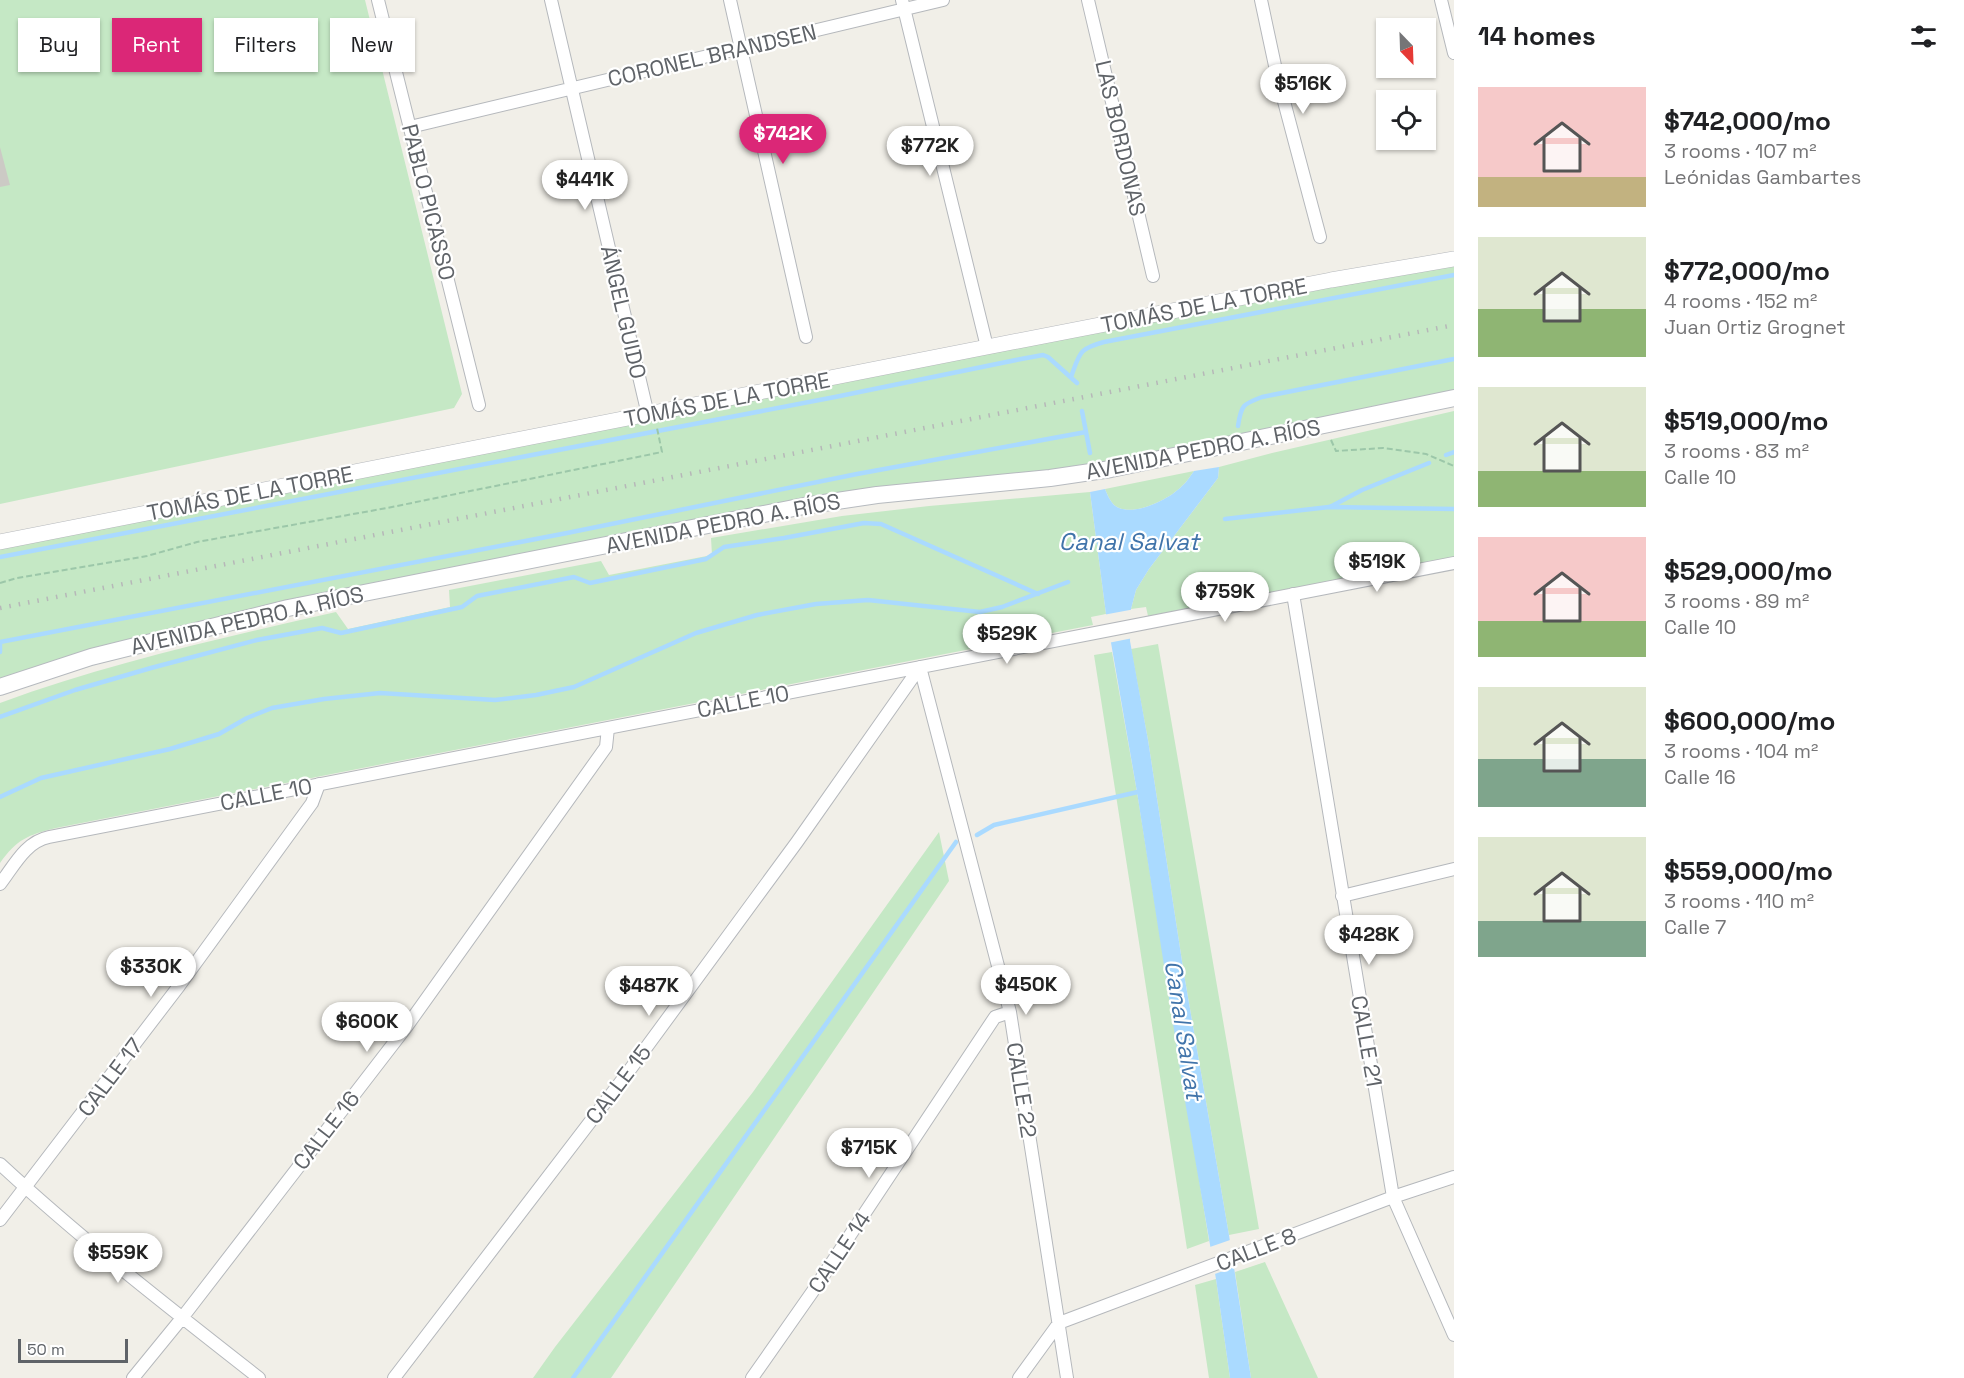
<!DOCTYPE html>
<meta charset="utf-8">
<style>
:root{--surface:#fff;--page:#f2f2f2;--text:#202124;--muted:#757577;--accent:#db2777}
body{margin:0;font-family:"Space Grotesk",sans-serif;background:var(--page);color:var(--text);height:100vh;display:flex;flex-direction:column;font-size:22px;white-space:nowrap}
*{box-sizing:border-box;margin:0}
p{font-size:20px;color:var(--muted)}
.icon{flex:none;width:33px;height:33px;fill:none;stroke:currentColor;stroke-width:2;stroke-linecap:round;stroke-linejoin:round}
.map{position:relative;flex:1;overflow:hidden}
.side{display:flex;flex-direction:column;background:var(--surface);width:510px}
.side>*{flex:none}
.hud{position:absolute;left:18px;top:18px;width:570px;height:54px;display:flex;gap:12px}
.needle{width:39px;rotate:157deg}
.fabs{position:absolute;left:1376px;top:18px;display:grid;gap:12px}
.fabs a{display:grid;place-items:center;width:60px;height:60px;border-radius:0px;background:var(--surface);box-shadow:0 2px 4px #0004;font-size:30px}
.scale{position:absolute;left:18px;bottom:15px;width:110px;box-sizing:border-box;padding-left:6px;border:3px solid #5f6368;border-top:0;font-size:16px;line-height:21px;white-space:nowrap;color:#5f6368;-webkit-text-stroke:4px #fff;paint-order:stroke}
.price{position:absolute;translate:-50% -51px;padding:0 14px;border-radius:21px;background:#fff;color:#222;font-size:20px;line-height:39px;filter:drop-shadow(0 2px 3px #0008)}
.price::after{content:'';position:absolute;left:50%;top:36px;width:18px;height:14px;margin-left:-9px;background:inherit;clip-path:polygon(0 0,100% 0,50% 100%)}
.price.active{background:var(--accent);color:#fff}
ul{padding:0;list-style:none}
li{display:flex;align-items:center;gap:18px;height:150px;padding:0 24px}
li span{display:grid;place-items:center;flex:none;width:168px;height:120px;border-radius:0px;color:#555}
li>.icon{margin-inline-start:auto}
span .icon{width:72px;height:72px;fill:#fffc;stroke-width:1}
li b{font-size:26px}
h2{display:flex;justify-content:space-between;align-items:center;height:72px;padding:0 24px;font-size:26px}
.tag{padding:0 21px;border-radius:0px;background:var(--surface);box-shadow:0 2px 4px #0004;font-size:21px;line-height:54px}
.tag.active{background:var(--accent);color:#fff}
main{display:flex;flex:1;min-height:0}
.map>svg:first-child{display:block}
</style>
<main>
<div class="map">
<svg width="1454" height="1378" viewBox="0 0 1454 1378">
<rect width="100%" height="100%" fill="#f1efe8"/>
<path fill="#c5e8c5" d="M0,0H365L462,394L454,408L0,504Z
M1454,259V398L1111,469L937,488L288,608L0,687V542Z
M1454,411V558L1200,607L1148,616L1146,607L1131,609L1136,590L1149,569L1218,478L1219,467L1272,453Z
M1194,471C1190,476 1187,482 1182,486C1170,499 1131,519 1114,505C1110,501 1107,494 1105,489Z
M1090,492L1106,614L1091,617L1093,625L56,828C28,835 17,839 0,863V703C109,663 222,638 336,612L348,629L450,607L449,590L601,561L609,575L712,555L711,538L842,516L929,506Z
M1158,644L1259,1229L1229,1235L1184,974L1148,740L1131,649Z
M1112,652L1137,792L1209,1241L1187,1249L1094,655Z
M939,832L949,881L611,1378H533L555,1347L753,1092Z
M1265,1262L1318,1378H1251L1235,1272Z
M1216,1279L1230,1378H1209L1195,1285Z"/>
<path fill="#aadaff" d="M1219,467L1218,478L1149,569L1136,590L1131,609L1130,641L1148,740L1184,974L1229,1235L1251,1378H1230L1216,1279L1186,1107L1137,792L1106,614L1090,492L1105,489C1107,494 1110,501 1114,505C1131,519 1170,499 1182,486C1187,482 1190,476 1194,471Z"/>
<path fill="#f1efe8" d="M1135,609L1133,638L1108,643L1103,615Z
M1233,1239L1237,1266L1212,1275L1207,1248Z"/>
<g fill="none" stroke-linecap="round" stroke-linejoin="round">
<path stroke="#aadaff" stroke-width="4.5" d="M1071,377C1080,353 1078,349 1104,342L1454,275
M1082,411L1090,453
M1238,426C1241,405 1243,404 1262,397L1454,359
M1446,455L1454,452
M1330,507L1362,490L1429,463
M1225,519L1329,507L1454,509
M0,557L835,397L1021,359L1043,355L1048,357L1077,383
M0,642L567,533L857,474L1086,432
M0,652V642
M0,717L75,690L151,668L257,640L322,628L341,633L462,607L477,596L574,577L590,583L706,559L724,547L784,538L864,523L881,524L1038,594
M0,797L41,778L170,749L219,734L247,718L272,708L324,699L380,693L495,700L536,695L574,687L696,633L757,615L816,604L868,600L980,612L1002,607L1068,582
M977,835L994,825L1142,791
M573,1378L956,842"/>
</g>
<path fill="#cccac5" d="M0,147L10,185L0,187Z"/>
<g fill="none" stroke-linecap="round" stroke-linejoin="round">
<g stroke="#b5b8bc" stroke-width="14">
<path id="minor" d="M378,0L479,405
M551,0L648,415
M730,0L806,337
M902,0L987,347
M1088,0L1153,276
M1261,0L1277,75L1320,237
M1441,0L1454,53
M410,127L943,0
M1293,594L1393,1197L1454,1335
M920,667L1010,1012L1067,1378
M0,884C14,866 25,842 49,837L1454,563
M1342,896L1454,869
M0,1164C82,1240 171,1309 259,1378
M0,1220L179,986L312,803L319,784
M133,1378L182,1318L407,1026L606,747L608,728
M394,1378L626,1075L797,842L920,667
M752,1378L813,1291L995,1017L1010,1012
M1019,1378L1059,1323L1393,1197L1454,1177"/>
</g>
<g stroke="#b5b8bc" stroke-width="16">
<path id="tertiary" d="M0,542L987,347L1331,280L1454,259"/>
</g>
<g stroke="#b6babf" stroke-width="18">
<path id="secondary" d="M0,687L91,657L288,608L804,506L877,495L1050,478L1111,469L1454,398"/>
</g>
<path stroke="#9cc7a9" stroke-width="2" stroke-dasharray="6 3" stroke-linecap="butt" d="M1331,440L1336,451L1383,448L1426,454L1454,466
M0,583L17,578L147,556L197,542L387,508L662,452L657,428"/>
<use href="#minor" stroke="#fff" stroke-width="12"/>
<use href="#tertiary" stroke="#fff" stroke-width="15"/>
<use href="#secondary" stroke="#fff" stroke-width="16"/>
<path stroke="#b6b7b8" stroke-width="4.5" stroke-dasharray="1.5 8" stroke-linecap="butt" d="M0,608L1454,325"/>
</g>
<g text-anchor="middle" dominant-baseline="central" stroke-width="4.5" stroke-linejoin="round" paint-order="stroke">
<g font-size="22" fill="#5f6368" stroke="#fff">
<text transform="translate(712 55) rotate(-13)">CORONEL BRANDSEN</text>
<text transform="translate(1121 138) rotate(77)">LAS BORDONAS</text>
<text transform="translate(429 202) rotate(76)">PABLO PICASSO</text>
<text transform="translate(1204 305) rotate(-11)">TOMÁS DE LA TORRE</text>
<text transform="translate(624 312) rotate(77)">ÁNGEL GUIDO</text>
<text transform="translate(727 399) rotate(-11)">TOMÁS DE LA TORRE</text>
<text transform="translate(1203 449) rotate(-11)">AVENIDA PEDRO A. RÍOS</text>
<text transform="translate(250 493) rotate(-11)">TOMÁS DE LA TORRE</text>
<text transform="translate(723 523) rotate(-11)">AVENIDA PEDRO A. RÍOS</text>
<text transform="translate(247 620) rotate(-13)">AVENIDA PEDRO A. RÍOS</text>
<text transform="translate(743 701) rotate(-11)">CALLE 10</text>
<text transform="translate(266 794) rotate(-11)">CALLE 10</text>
<text transform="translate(1367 1041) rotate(80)">CALLE 21</text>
<text transform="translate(110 1077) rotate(-53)">CALLE 17</text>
<text transform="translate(618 1084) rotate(-53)">CALLE 15</text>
<text transform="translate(1022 1090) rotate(81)">CALLE 22</text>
<text transform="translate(326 1130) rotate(-52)">CALLE 16</text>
<text transform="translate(1256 1249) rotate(-21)">CALLE 8</text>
<text transform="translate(839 1252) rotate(-56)">CALLE 14</text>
</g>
<g font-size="24" font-style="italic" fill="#4174aa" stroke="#fff">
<text x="1129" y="541">Canal Salvat</text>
<text transform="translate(1184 1030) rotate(81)">Canal Salvat</text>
</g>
</g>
</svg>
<div class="fabs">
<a><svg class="needle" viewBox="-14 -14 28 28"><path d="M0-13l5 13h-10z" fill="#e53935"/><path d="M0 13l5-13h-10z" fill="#757577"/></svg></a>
<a><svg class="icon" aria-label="locate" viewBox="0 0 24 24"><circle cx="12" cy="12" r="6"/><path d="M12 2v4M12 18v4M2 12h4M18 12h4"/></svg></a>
</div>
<div class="scale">50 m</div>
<b class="price" style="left:1303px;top:115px">$516K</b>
<b class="price active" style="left:783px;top:165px">$742K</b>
<b class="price" style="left:930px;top:177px">$772K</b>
<b class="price" style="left:585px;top:211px">$441K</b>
<b class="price" style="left:1377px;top:593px">$519K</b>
<b class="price" style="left:1225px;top:623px">$759K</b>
<b class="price" style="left:1007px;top:665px">$529K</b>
<b class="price" style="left:1369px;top:966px">$428K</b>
<b class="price" style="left:151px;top:998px">$330K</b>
<b class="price" style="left:1026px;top:1016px">$450K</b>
<b class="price" style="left:649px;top:1017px">$487K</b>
<b class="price" style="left:367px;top:1053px">$600K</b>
<b class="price" style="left:869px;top:1179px">$715K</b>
<b class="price" style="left:118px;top:1284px">$559K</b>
<div class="hud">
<a class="tag">Buy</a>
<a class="tag active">Rent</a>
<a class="tag">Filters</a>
<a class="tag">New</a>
</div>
</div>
<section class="side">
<h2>14 homes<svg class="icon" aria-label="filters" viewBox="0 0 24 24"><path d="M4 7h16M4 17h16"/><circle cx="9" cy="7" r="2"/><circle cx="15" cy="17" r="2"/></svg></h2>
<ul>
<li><span style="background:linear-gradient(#f6c9c9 75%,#c2b280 0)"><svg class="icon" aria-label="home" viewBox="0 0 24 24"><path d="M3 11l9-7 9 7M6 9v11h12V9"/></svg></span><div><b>$742,000/mo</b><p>3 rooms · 107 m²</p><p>Leónidas Gambartes</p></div></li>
<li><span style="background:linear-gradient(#dfe7d0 60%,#8fb573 0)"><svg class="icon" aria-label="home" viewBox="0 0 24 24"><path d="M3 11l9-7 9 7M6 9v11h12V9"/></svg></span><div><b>$772,000/mo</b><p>4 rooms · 152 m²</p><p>Juan Ortiz Grognet</p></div></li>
<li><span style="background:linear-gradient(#dfe7d0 70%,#8fb573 0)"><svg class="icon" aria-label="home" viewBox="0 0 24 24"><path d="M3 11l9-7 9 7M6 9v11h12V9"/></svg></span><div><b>$519,000/mo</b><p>3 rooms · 83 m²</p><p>Calle 10</p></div></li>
<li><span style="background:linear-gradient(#f6c9c9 70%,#8fb573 0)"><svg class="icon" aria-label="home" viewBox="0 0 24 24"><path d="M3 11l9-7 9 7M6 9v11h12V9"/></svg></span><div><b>$529,000/mo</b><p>3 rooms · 89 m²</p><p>Calle 10</p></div></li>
<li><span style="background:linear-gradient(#dfe7d0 60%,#7fa58c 0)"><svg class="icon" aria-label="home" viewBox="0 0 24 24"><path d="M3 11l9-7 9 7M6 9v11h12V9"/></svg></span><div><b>$600,000/mo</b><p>3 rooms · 104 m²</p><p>Calle 16</p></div></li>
<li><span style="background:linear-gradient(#dfe7d0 70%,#7fa58c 0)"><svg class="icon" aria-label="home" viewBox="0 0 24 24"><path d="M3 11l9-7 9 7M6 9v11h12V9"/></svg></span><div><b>$559,000/mo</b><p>3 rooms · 110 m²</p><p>Calle 7</p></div></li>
</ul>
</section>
</main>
